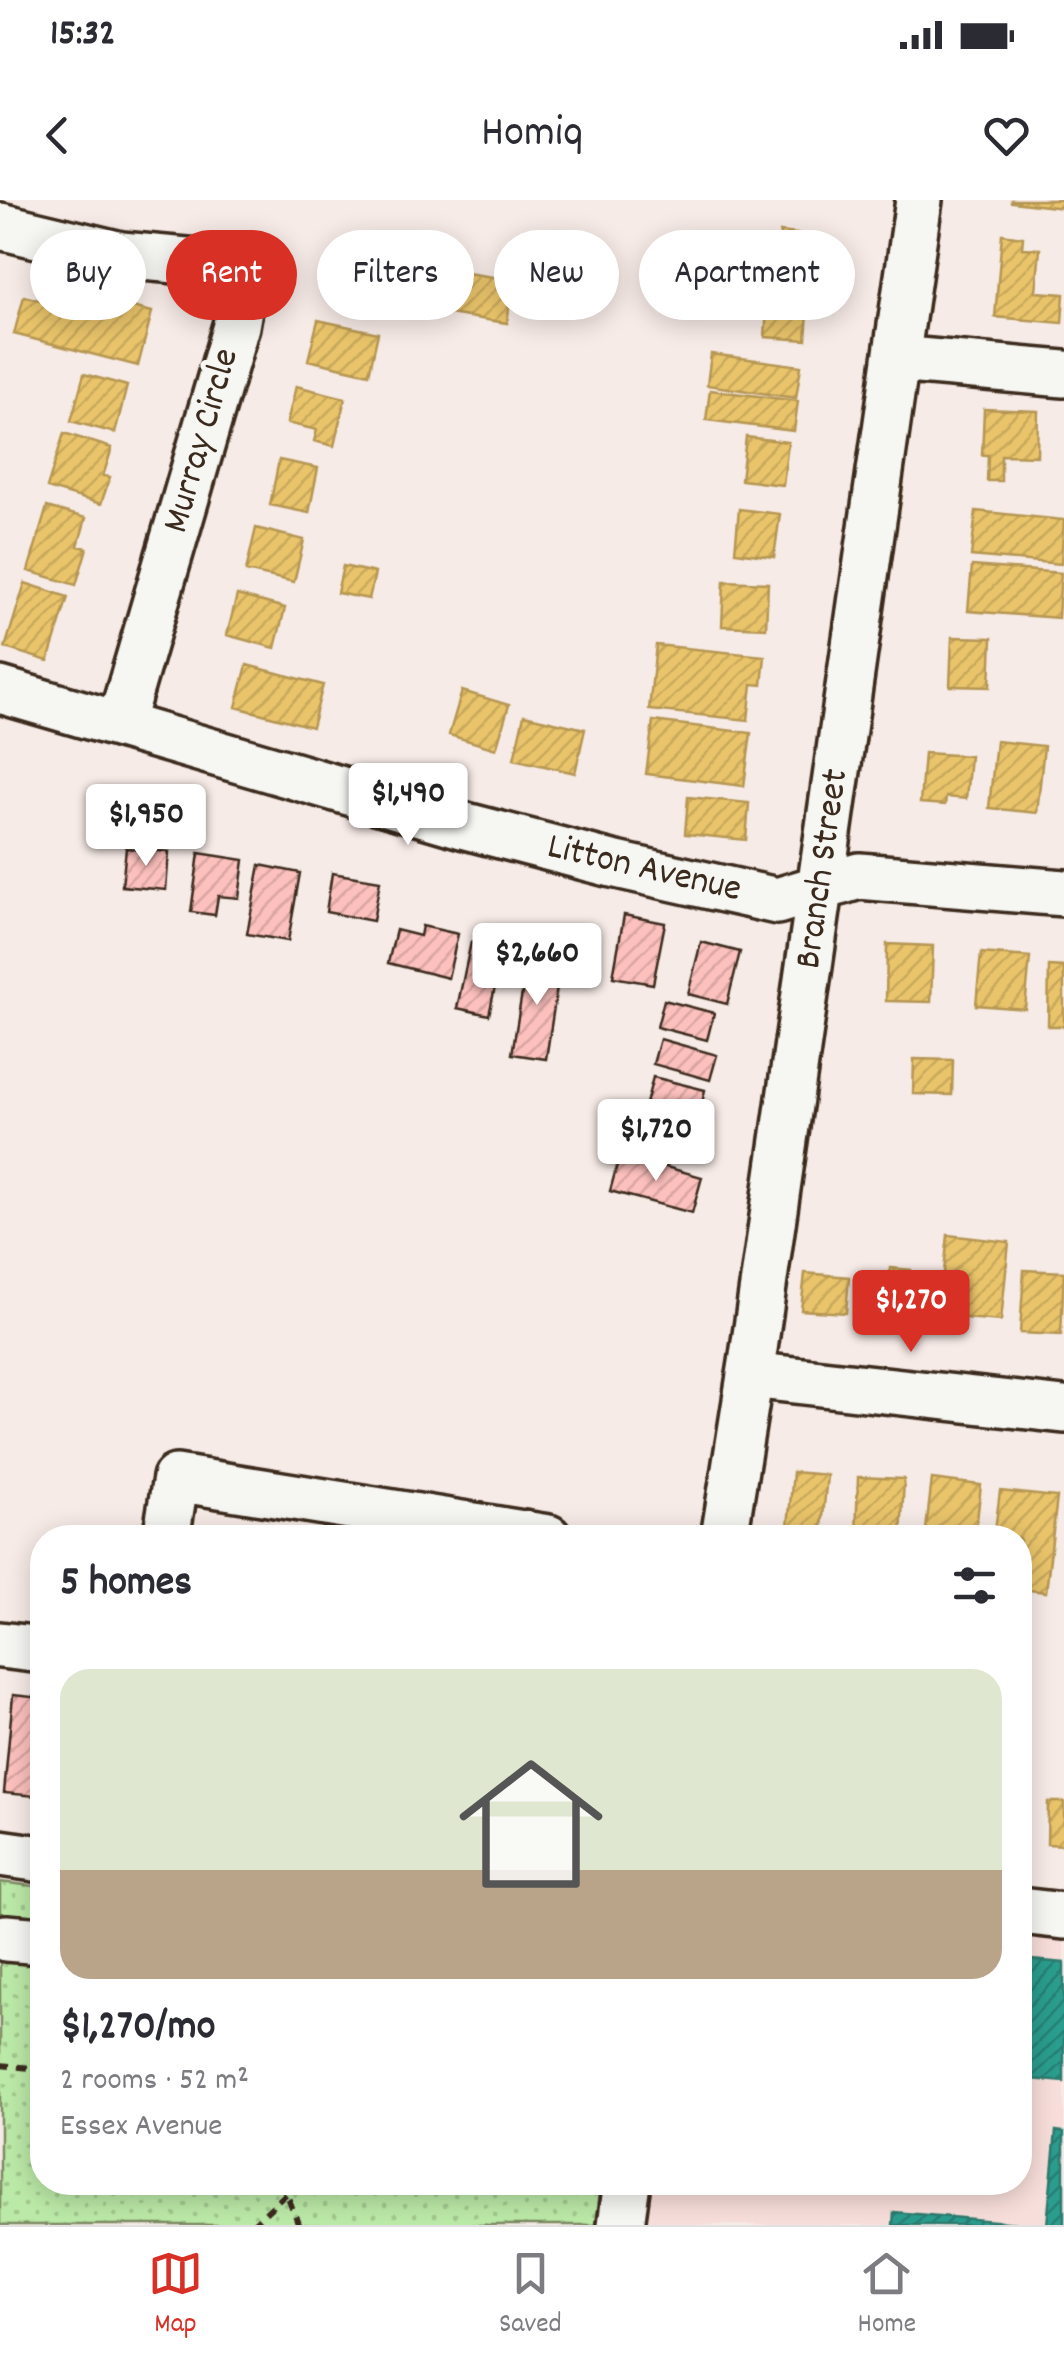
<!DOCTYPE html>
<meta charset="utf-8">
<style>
:root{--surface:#fff;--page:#f2f2f3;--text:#2b2b33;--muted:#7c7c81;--line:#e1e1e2;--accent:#d93025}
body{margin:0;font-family:Dekko,sans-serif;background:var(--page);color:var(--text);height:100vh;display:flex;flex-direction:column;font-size:38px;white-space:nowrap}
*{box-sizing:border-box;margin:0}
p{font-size:32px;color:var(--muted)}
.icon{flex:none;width:55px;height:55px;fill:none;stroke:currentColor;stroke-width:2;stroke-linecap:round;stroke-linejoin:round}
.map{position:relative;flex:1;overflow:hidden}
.drawer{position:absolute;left:30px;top:1325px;width:1002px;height:670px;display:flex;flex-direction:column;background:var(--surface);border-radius:40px;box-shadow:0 5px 25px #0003}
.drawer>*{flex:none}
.guide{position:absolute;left:30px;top:30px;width:1005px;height:90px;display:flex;gap:20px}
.price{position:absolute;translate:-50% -85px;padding:0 22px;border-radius:10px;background:#fff;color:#222;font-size:32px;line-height:65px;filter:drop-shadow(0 2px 5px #0008)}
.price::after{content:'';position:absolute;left:50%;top:60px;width:30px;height:22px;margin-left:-15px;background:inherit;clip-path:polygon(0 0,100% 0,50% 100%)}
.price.on{background:var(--accent);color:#fff}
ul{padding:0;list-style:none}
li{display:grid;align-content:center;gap:20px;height:530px;padding:0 30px}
li span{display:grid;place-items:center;height:310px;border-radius:30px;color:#555}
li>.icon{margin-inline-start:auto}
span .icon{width:180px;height:180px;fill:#fffc;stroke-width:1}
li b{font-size:42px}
h2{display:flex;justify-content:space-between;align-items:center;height:120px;padding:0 30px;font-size:42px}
.chip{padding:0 35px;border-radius:45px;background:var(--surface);box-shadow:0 5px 25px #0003;font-size:35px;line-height:90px}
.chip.on{background:var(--accent);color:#fff}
.status{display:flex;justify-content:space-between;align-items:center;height:70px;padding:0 50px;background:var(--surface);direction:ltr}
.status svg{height:28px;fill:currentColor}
header{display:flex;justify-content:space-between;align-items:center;height:130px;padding:0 30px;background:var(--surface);font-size:45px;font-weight:600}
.tab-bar{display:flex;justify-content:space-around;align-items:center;height:140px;border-top:2px solid var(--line);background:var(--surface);font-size:28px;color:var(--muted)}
.tab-bar a{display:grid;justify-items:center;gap:5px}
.tab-bar .on{color:var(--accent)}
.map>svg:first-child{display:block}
</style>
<div class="status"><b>15:32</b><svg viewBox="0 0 49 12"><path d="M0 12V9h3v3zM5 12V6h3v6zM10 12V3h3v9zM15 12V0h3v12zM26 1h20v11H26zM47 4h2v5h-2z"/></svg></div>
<header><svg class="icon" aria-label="back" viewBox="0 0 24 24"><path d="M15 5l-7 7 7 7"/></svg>Homiq<svg class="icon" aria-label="heart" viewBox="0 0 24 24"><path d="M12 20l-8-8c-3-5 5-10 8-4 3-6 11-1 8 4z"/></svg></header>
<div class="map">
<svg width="1064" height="2025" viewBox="0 0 1064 2025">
<defs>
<pattern id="park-dots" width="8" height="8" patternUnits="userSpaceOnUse" patternTransform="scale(2.5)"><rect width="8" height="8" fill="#bbe9a7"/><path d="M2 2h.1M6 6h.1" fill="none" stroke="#a2c88f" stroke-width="1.8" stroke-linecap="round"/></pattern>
<pattern id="homes-hatch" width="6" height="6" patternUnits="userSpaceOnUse" patternTransform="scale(2.5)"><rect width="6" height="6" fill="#e9c46a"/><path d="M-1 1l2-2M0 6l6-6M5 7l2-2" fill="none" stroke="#c9a95b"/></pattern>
<pattern id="schools-hatch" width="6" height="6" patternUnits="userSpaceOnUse" patternTransform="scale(2.5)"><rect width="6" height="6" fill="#2a9d8f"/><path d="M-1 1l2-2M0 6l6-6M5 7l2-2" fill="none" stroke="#258074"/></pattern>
<pattern id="building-hatch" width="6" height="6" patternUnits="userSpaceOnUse" patternTransform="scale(2.5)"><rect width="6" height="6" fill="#fcc0bd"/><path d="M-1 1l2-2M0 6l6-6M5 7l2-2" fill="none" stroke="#d9a5a2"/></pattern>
</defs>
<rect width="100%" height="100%" fill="#f7ebe7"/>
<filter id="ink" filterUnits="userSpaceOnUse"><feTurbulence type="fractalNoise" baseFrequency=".01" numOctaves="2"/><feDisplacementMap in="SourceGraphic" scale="20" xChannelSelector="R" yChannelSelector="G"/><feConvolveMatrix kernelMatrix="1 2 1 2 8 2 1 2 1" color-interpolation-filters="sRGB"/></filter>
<g filter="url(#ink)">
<path fill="#f8deda" d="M1020,1727L1064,1733V2025H635L639,1983L1020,1982Z"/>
<path fill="url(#park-dots)" stroke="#7b8a62" stroke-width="2.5" d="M0,1682L42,1687V1982L601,1983L596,2025H0Z"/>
<path fill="url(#homes-hatch)" stroke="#b59653" stroke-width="2.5" d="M1011,0H1064V8L1011,2Z
M780,32L821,37L816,79L757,72L760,43L779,45Z
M1002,34L1023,37L1022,48L1040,49L1036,92L1064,94L1062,123L995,117Z
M333,52L416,71L406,110L324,90Z
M454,71L513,80L507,123L448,114Z
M73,92L152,112L138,166L14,134L24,96L69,108Z
M768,95L809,98L806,140L765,137Z
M318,120L378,133L369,174L308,160Z
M711,154L801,166L796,198L707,185Z
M84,174L127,186L115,233L71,221Z
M296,186L345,198L334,246L314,241L317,230L287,223Z
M710,190L798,201L794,231L706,220Z
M984,209L1038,211L1037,256L1001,255V281H987L988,255H982Z
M64,233L112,248L103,276L110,277L101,304L47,288Z
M746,237L788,242L783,285L741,280Z
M279,260L318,268L309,313L270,305Z
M47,307L86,318L78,346L87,348L76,385L28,371Z
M739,309L780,314L774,357L735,352Z
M976,311L1064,320L1061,364L971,356Z
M256,328L304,340L294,382L246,371Z
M343,366L375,373L369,399L337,393Z
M972,366L1061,373L1058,418L968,411Z
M724,381L768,383L766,428L722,426Z
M25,383L68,397L48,461L5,448Z
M237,395L285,408L275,448L227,435Z
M952,437L992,438L990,487L950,486Z
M656,445L765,456L762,485L752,484L748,520L649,510Z
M247,465L323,485L312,527L236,507Z
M462,491L509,505L496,549L449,535Z
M524,515L585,529L575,573L514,559Z
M653,521L751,533L744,586L646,574Z
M996,541L1044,546L1037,613L989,608Z
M924,553L970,556L966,599L946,597L945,605L920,603Z
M688,597L749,603L746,640L685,634Z
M887,744L933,746L931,802L886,801Z
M981,753L1030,757L1025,809L976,805Z
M1049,766L1064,767V826H1048Z
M914,859L953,860L952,895L913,894Z
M948,1035L1009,1042L1001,1121L939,1116Z
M890,1068L911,1070L907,1119L862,1115L865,1075L890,1077Z
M1024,1070L1064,1072L1061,1135L1020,1133Z
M805,1073L849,1077L846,1113L801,1110Z
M793,1272L827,1275L821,1338H787Z
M858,1277L904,1279L901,1338H856Z
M932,1279L981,1285L975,1338H925Z
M1000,1291L1057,1297L1046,1392L1020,1389V1338H994Z
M1048,1602H1064V1645L1047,1644Z"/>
<path fill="url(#schools-hatch)" stroke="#2f7a6d" stroke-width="2.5" d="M1020,1759L1064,1763V1882L1020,1878Z
M1056,1931L1064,1932V2025H1047Z
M894,2012L1039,2025H893Z"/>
<path fill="url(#building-hatch)" stroke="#3b2a1e" stroke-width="2.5" d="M126,648L169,652L166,690L122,686Z
M199,653L244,660L239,698L218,696L215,715L191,712Z
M260,665L300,673L288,741L247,734Z
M332,673L380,681L373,721L326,712Z
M624,715L665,723L653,784L613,777Z
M422,726L458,734L448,778L388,763L396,730L420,736Z
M471,742L503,750L489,815L457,808Z
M701,742L740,752L727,804L688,794Z
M528,756L561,761L546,859L512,854Z
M664,800L714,813L707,840L657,827Z
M660,839L717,855L710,880L653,864Z
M653,877L705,890L699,916L646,904Z
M649,916L711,932L704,958L643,943Z
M620,954L702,977L692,1013L610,991Z
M325,1318L371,1326L370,1338H322Z
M13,1495L42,1498L35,1596L4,1593Z"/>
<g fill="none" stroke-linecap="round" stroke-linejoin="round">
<g stroke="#3b2a1e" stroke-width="52">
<path id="minor" d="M0,26L121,55L198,62L232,70L242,92L236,126L120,524
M896,159L1064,174
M0,490L462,625L612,664L777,701L859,676L1064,693
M750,1175L1064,1210
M166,1338L176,1278L548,1338
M724,1338L752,1163L919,0
M0,1445L42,1450
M0,1653L42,1659
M1020,1711L1064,1716
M6,1738L42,1741
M621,2025L627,1982"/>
</g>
<path stroke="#3b2a1e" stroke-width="6" stroke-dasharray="10 8" stroke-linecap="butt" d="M0,1865L42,1869
M282,1982L299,2025
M252,2025L288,1992L308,1982"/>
<use href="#minor" stroke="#f6f6f2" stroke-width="45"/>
</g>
</g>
<g text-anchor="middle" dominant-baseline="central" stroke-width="10" stroke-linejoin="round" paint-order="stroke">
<g font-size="38" fill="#3b2a1e" stroke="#f6f6f2">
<text transform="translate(203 241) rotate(-74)">Murray Circle</text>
<text transform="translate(824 669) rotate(-82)">Branch Street</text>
<text transform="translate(644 670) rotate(13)">Litton Avenue</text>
</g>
</g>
</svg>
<b class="price" style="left:408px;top:648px">$1,490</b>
<b class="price" style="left:146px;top:669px">$1,950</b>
<b class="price" style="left:537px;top:808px">$2,660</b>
<b class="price" style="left:656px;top:984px">$1,720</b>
<b class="price on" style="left:911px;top:1155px">$1,270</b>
<div class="guide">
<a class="chip">Buy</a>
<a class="chip on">Rent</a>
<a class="chip">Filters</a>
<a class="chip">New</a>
<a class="chip">Apartment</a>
</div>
<section class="drawer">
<h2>5 homes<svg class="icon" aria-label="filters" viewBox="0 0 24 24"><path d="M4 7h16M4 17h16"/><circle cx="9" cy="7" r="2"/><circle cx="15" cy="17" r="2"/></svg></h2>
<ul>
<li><span style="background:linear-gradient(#dfe7d0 65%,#b9a48a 0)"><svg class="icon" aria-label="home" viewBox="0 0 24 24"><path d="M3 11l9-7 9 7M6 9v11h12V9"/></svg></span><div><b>$1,270/mo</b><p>2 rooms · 52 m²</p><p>Essex Avenue</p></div></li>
</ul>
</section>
</div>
<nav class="tab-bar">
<a class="on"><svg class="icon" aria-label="map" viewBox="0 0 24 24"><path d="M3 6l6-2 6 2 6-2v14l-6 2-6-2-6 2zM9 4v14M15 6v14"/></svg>Map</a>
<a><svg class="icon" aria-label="saved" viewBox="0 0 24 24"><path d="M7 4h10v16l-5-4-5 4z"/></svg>Saved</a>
<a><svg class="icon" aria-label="home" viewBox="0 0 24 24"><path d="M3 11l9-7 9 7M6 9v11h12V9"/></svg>Home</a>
</nav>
